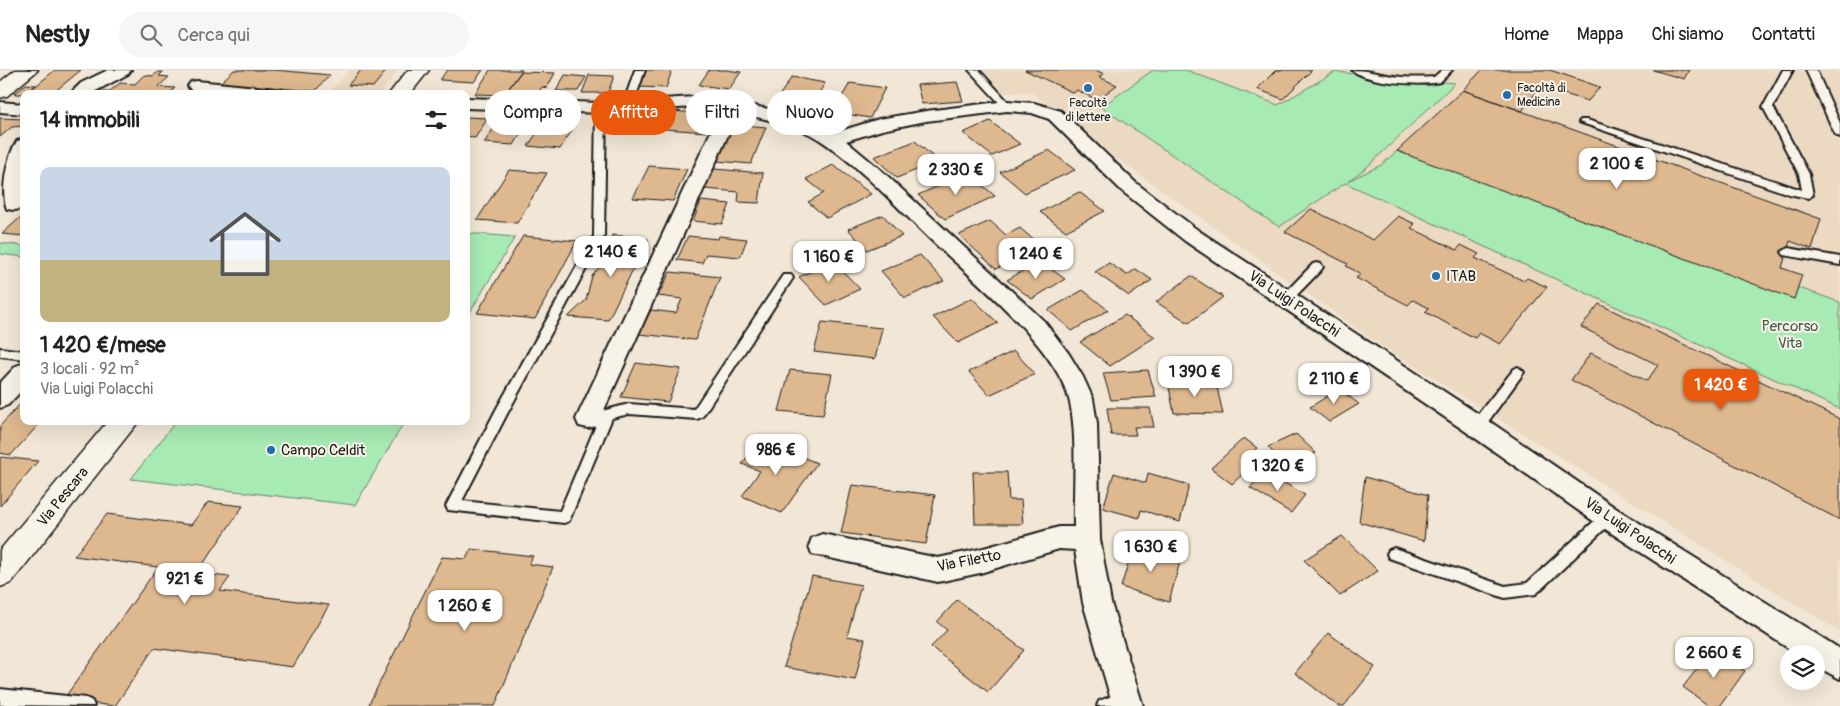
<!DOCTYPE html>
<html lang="it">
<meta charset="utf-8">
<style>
:root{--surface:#fff;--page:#f6f6f6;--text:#222;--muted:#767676;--line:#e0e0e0;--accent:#ea580c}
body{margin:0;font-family:Pangolin,sans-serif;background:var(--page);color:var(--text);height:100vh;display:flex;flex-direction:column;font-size:19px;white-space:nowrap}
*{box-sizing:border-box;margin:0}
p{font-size:16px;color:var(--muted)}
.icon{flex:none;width:28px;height:28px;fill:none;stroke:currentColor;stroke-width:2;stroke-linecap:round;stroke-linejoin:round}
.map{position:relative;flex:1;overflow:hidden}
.side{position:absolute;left:20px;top:20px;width:450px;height:335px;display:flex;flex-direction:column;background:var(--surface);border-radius:10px;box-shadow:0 5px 20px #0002}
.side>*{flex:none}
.banner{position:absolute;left:485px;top:20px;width:475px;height:45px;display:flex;gap:10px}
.tools{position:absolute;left:1780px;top:575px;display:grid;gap:10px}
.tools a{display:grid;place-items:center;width:45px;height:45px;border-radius:50%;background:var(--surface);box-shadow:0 5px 20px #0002;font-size:25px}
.price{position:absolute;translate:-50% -42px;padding:0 11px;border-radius:10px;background:#fff;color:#222;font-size:16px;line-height:32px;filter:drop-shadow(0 1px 2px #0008)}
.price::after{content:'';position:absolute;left:50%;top:30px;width:15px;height:11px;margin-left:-8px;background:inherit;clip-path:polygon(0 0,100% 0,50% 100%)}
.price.active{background:var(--accent);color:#fff}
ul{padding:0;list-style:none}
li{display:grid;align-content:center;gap:10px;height:265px;padding:0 20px}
li span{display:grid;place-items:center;height:155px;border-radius:10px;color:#555}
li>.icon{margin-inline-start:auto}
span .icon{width:90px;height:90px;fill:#fffc;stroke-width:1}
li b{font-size:21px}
h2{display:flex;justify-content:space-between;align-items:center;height:60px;padding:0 20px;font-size:21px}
.chip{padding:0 18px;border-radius:22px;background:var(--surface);box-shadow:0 5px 20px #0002;font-size:18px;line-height:45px}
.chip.active{background:var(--accent);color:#fff}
header{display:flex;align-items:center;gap:30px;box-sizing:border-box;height:70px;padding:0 25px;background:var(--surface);border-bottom:1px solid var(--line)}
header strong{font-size:24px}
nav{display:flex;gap:28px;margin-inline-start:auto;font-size:18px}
.search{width:350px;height:45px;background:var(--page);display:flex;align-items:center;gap:12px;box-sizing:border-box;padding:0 18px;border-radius:28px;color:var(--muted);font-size:19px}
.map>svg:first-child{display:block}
</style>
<header>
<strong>Nestly</strong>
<div class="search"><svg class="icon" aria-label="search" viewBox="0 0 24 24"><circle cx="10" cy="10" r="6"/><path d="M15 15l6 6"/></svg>Cerca qui</div>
<nav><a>Home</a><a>Mappa</a><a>Chi siamo</a><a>Contatti</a></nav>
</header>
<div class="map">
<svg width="1840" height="636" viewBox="0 0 1840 636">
<rect width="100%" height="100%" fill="#f2e7d6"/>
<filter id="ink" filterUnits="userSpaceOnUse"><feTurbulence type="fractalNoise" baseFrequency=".02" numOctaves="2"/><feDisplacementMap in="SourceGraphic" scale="10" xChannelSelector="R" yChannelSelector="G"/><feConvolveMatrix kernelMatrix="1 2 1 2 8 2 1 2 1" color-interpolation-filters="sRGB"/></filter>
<g filter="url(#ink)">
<path fill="#ecd9c1" d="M350,0H399L380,24L329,22Z
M980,0H1836L1840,5V562L1377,273L1109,83L1031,22L1000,23Z"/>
<path fill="#a7eab4" stroke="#628368" d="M1153,0H1186L1278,35L1335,2L1455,13L1366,98L1348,111L1381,95L1397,81L1840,232V339L1345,113L1279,157L1101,37Z
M466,163L515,167L466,249Z
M0,173L24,176V187L0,184Z
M176,351H405L355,435L131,409Z"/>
<path fill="#deb88f" stroke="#1c1c1c" d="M55,0H81L53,23L60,24H26Z
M234,0H274L330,5L315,21L220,13Z
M361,0H363L386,1L373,17L348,15Z
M447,0H483L474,12L440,10Z
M490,0H522L504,25L475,24Z
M645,0H672L666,18L639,17Z
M709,0H726L741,2L729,19L699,15Z
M1025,0H1095L1104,4L1099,7L1117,15L1097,30L1077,20L1074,23Z
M1276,0H1312L1283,29L1257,19Z
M1482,0H1550L1600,17L1588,31L1540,17L1522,41L1463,20Z
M1653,0H1689L1684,9Z
M158,2H163L159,6L169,7L158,17L175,18L169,24H98L101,21H110L120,13L135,14L144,5L153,6Z
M521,2L555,3L547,18L542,17L537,24L507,21Z
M565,5L586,7L578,21H556Z
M589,5L614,6L608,23H582Z
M792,7L825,13L808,41L790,37L779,26Z
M957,12L963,31L922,34L917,15Z
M850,13L885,18L870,48L833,42Z
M26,14L36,15L24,24H14Z
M1463,20L1821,149L1812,179L1790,171L1782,198L1802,205L1794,229L1397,81Z
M673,41L715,45L707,62L665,59Z
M466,47L488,48L475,68L466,67Z
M0,48L24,49V56L12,57L0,67Z
M499,50L528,52L514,75L484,73Z
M545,51L576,54L560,79L528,76Z
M990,51L1020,74L992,86L963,63Z
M733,54L766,57L751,94L717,91Z
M915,71L938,91L897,108L874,87Z
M1049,80L1075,100L1025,123L1000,102Z
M833,95L871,124L827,148L808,132L824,123L806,109Z
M649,96L687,99L673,131L633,128Z
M714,99L763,103L759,133L738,132L739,122L705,119Z
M509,100L547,103L517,153L477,150Z
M968,103L995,126L945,149L918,125Z
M1079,122L1105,141L1066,161L1040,142Z
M701,131L730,134L722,154L693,151Z
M1311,139L1373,170L1398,146L1415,154L1411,158L1457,180L1461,175L1479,184L1475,188L1524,211L1527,208L1547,217L1500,274L1479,263L1475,268L1425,242L1429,238L1413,230L1408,235L1356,208L1361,204L1346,196L1348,194L1285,162Z
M24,144V166L2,164Z
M883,145L902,166L867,180L848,159Z
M990,151L1006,165L1020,158L1042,177L996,199L959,165Z
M612,165L648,169L608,250L568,247L586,230L592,206L609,186Z
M523,166L577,171L535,249L477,243Z
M688,166L718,169L719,166L747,169L740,187L706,184L702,193L677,190Z
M920,185L944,211L905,228L881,201Z
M833,191L860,219L826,235L799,207Z
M1040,191L1065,209L1032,229L1007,210Z
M1109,193L1127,205L1136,199L1152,210L1129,226L1095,202Z
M670,202L720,207L695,270L639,264L651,240L676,243L682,229L658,226Z
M1191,206L1223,227L1189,253L1156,232Z
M1083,220L1108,240L1072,261L1048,240Z
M972,228L998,253L958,273L933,247Z
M1599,234L1840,349V450L1571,310L1591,283L1647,311L1658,295L1581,257Z
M1125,245L1155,267L1110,296L1080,272Z
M822,252L882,258L875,289L814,282Z
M1014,281L1035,304L989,325L969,302Z
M636,293L681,299L668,332L621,327Z
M790,300L832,304L823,345L779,341Z
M1148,300L1156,327L1111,330L1103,303Z
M1168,312L1216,313L1223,344L1174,343Z
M1339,319L1359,334L1329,352L1310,337Z
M24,330V351H42L11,385L0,383V356Z
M1107,338H1150L1154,357H1134L1136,365H1111Z
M1296,364L1316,383L1287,397L1268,377Z
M1244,368L1257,378L1252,383L1260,388L1232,414L1211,398Z
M760,370L817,393L782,443L742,426L760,401L742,394Z
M1,387L38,391L0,436V388Z
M1264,401L1305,425L1291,443L1250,418Z
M973,402H1007L1009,430H1021L1023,454H975Z
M1114,403L1146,413L1148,403L1189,415L1180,452L1141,440L1139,448L1103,438Z
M1365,407L1428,425L1424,471L1359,452Z
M852,415L935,425L926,474L841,463Z
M208,432L243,436L190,513L204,515L211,505L230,507L220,521L329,535L293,597L154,578L115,636L63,630L158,497L74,486L107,444L191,455Z
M1342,466L1378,501L1340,526L1304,490Z
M1134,474L1181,488L1169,532L1121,517Z
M471,479L533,486L529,494L553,497L495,636H368L442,487L466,489Z
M812,506L861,515L847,566L865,569L855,610L784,597Z
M957,530L1024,580L988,622L931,577L947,560L937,552Z
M1328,563L1375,597L1344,636H1338L1295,603Z
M1712,579L1745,601L1720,636H1709L1683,617Z"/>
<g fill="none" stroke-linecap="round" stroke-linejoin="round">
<g stroke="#1c1c1c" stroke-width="4">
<path id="lane" d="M635,0H645L635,29L636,36L631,39L626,36L625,29Z
M969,0H979L1010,34V38H1004Z
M1352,0C1365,0 1375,3 1387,5C1403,8 1419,8 1434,7L1442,0H1452L1440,12C1421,16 1367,13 1352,0Z
M1783,0H1793L1773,37L1809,104L1813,125L1808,128L1789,124L1579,52L1581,50H1587L1802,120L1799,104L1763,37Z
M1806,0H1816L1840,53V67L1835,64Z
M601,35L606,38L604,166L508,342L462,431L560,441L602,341L629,334L694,339L783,205H791L793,208L702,347L697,349L629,344L612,348L569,451L564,453L448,440L446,436L497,338L594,166L596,38Z
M1788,178L1840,187V195L1784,185L1782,182Z
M1317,193L1321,194L1323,197L1321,200L1290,232H1282L1280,229L1282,226L1313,194Z
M0,278L24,281V289L0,286Z
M1518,297L1524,302L1522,305L1482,360H1472L1471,356L1472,352L1514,299Z
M1608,441L1613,443L1615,447L1613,451L1536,524L1505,528L1389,488L1387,484L1389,480L1394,478L1505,516L1527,513L1603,443Z
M0,619L86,628L92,631L94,636L0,635Z
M1125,621L1131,624L1133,629L1131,634L1097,636L1099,631Z"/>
</g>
<g stroke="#1c1c1c" stroke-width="4">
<path id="street" d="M108,0H131L128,4L90,24H70L81,13Z
M197,11L276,19L282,20L285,24H221L191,20L188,16L191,12Z
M694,27L732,31L804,47L834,63L879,49L926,41L1007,31L1034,33L1061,41L1136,113L1199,161L1486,349L1617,439L1840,579V609L1816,596V584H1797L1599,455L1468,363L1185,171L1122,121L1049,49L1032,43L1007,41L926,51L882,60L846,71L882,101L1044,251L1069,284L1083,307L1093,329L1097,353L1100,469L1111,533L1143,636H1113L1083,533L1075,480L1059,479L980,503L938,512L812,484L809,476L812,468L822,464L938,488L980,479L1059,457H1074C1073,422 1078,361 1069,329C1053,273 971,208 929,168C896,136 864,101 826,74C800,55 769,50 738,43L600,349L597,356L588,358L579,356L576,349L721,40L694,37L601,43L466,38V28L601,33Z
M0,32L24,34V44L0,42Z
M24,69V134L21,139L14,140L7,139C0,122 7,86 17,71Z
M24,293V318L8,335L0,338V313L16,296Z"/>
</g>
<g stroke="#1c1c1c" stroke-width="3">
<path id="secondary" d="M408,0H429L410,24H389Z
M108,351H139L11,513L0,517V480Z"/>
</g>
<g stroke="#1c1c1c" stroke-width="3">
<path id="primary" d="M15,0H38L7,26L0,28V12Z"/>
</g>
<use href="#lane" fill="#f7f3e8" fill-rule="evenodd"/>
<use href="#street" fill="#f7f3e8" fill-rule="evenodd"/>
<use href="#secondary" fill="#f7f3e8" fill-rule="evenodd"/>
<use href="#primary" fill="#f7f3e8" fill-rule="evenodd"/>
</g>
</g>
<g fill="#1f6fb2" stroke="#f7f3e8" stroke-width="2">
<circle cx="1088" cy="18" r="5"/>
<circle cx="1507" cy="25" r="5"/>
<circle cx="1436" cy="206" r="5"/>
<circle cx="271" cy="380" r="5"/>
</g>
<g text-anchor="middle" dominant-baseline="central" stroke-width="4" stroke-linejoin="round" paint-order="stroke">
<g font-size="12" fill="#1c1c1c" stroke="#f7f3e8" text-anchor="start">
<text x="1517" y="18">Facoltà di<tspan x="1517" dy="14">Medicina</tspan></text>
<text x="1088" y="33" text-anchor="middle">Facoltà<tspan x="1088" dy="14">di lettere</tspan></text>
</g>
<g font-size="15" fill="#1c1c1c" stroke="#f7f3e8" text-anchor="start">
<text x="1446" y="206">ITAB</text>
<text x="281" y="380">Campo Celdit</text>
</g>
<g font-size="15" fill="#1c1c1c" stroke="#f7f3e8">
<text transform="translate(1294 234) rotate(34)">Via Luigi Polacchi</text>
<text transform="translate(63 427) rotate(-51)">Via Pescara</text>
<text transform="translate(1630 461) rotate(34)">Via Luigi Polacchi</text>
<text transform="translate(969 491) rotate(-11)">Via Filetto</text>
</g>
<g font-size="15" fill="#465a4a" stroke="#f7f3e8">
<text x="1790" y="256">Percorso<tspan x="1790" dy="17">Vita</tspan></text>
</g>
</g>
</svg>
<div class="tools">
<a><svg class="icon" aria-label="layers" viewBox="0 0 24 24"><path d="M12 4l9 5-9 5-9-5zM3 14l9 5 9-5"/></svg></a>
</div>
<b class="price" style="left:1617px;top:120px">2 100 €</b>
<b class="price" style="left:956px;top:126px">2 330 €</b>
<b class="price" style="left:611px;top:208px">2 140 €</b>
<b class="price" style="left:1036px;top:210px">1 240 €</b>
<b class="price" style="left:829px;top:213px">1 160 €</b>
<b class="price" style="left:1195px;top:328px">1 390 €</b>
<b class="price" style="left:1334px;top:335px">2 110 €</b>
<b class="price active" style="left:1721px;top:341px">1 420 €</b>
<b class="price" style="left:776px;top:406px">986 €</b>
<b class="price" style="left:1278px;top:422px">1 320 €</b>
<b class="price" style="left:1151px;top:503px">1 630 €</b>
<b class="price" style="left:185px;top:535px">921 €</b>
<b class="price" style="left:465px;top:562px">1 260 €</b>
<b class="price" style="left:1714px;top:609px">2 660 €</b>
<div class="banner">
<a class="chip">Compra</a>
<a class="chip active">Affitta</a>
<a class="chip">Filtri</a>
<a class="chip">Nuovo</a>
</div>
<section class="side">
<h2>14 immobili<svg class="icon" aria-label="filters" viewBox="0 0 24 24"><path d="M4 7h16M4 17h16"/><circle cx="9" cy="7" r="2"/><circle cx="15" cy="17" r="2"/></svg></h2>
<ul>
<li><span style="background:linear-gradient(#c9d6e8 60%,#c2b280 0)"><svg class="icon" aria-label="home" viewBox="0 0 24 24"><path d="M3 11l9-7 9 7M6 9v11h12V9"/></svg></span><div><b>1 420 €/mese</b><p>3 locali · 92 m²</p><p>Via Luigi Polacchi</p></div></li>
</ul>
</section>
</div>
